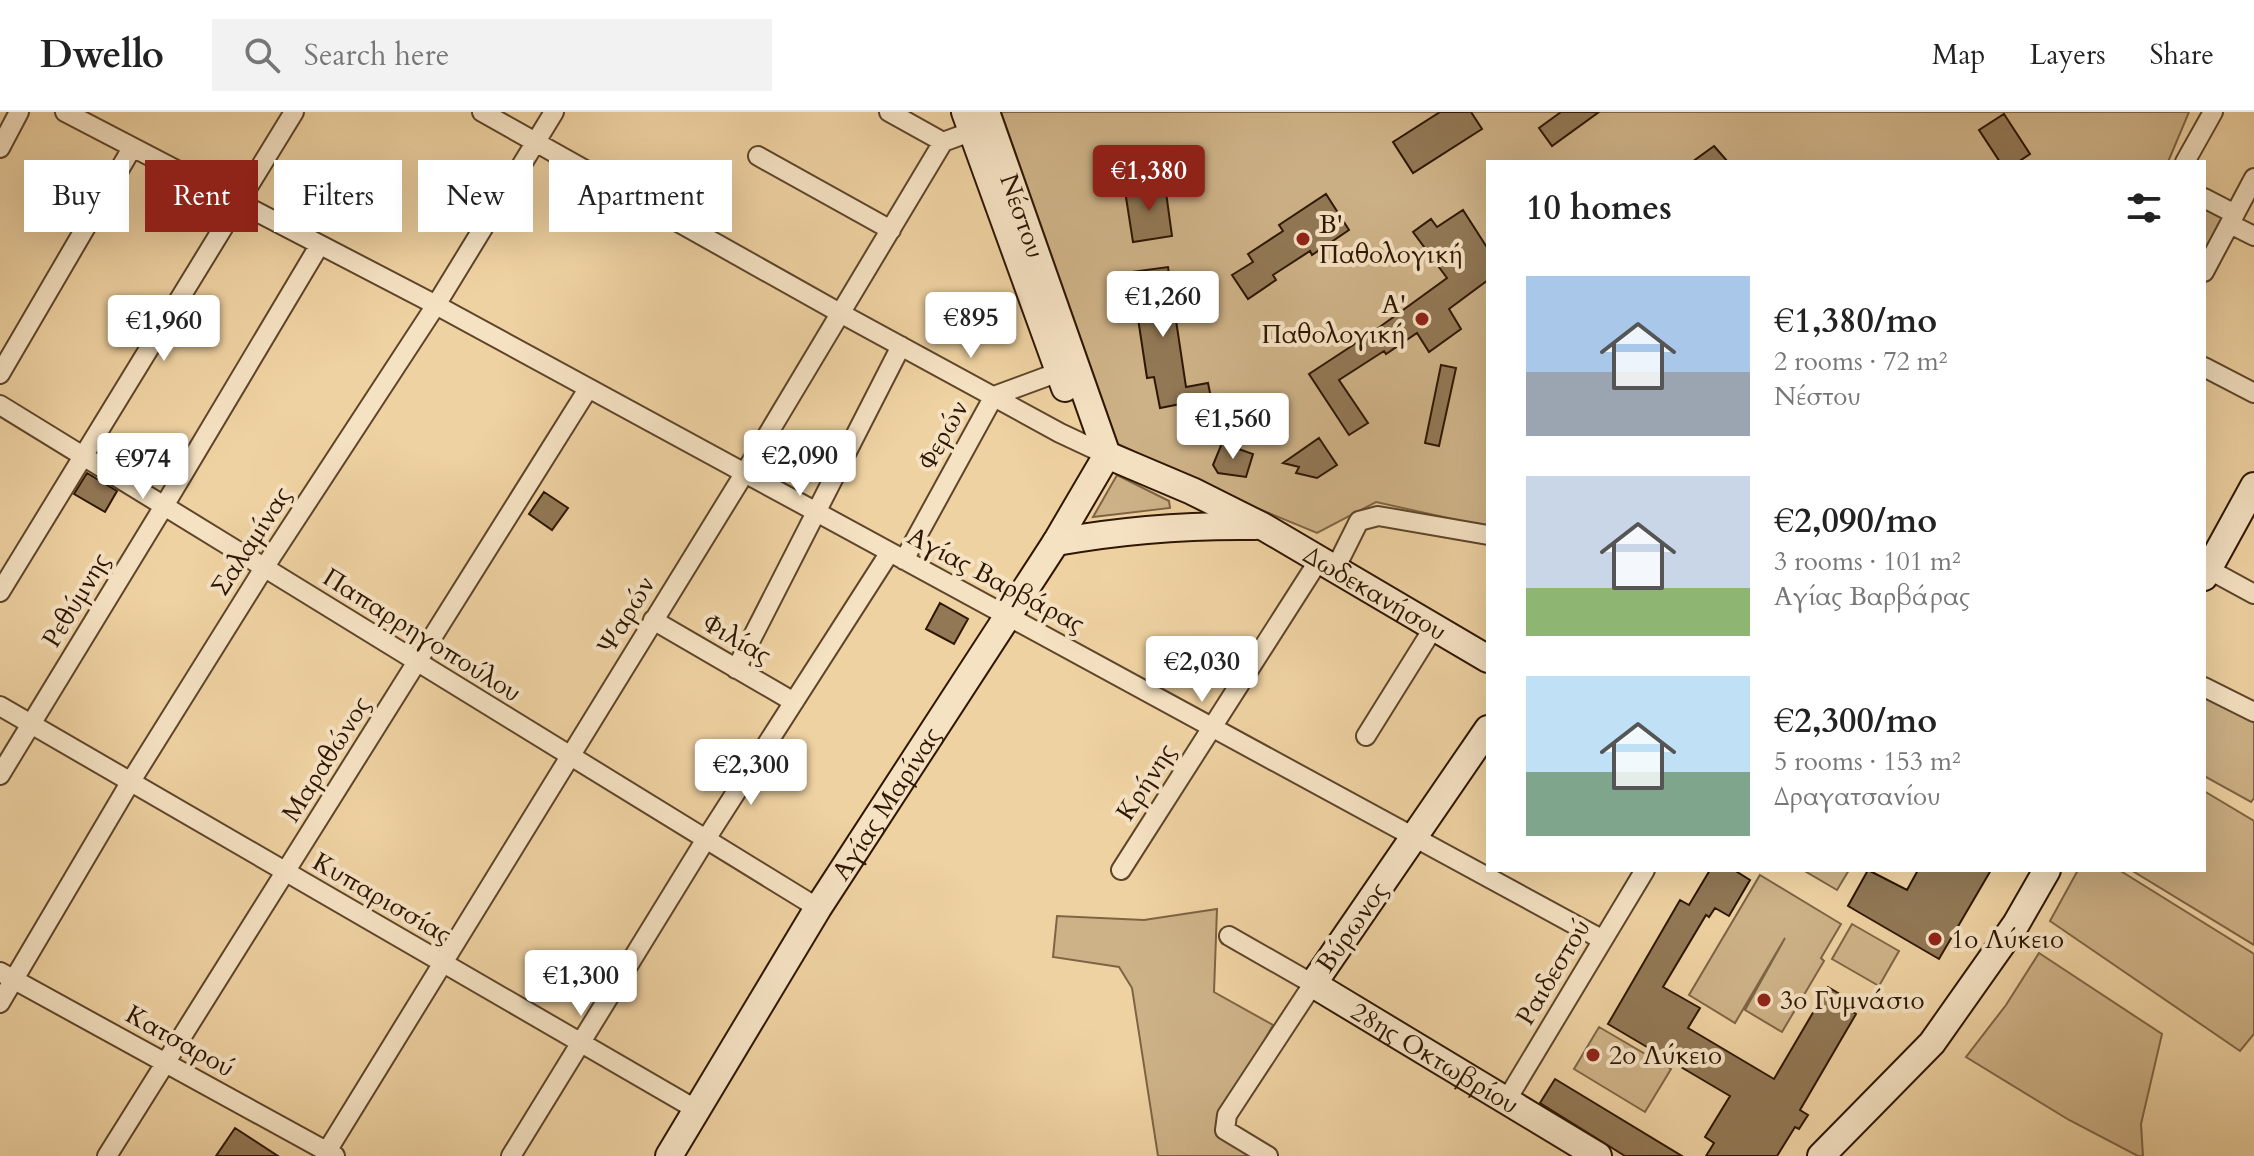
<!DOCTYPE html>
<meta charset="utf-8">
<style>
:root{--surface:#fff;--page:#f2f2f2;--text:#222;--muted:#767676;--line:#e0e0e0;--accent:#8f2418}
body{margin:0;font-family:Cardo,serif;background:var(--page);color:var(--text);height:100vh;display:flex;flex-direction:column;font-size:30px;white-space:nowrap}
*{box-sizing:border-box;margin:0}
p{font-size:26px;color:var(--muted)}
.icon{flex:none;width:44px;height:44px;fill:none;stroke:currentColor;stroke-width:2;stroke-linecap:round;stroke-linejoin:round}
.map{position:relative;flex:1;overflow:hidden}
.panel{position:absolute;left:1486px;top:48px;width:720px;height:712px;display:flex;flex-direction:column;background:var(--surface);border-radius:0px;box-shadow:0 8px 32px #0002}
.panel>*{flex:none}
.banner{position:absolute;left:24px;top:48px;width:760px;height:72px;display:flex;gap:16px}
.price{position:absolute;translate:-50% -68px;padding:0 18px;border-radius:8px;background:#fff;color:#222;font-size:26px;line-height:52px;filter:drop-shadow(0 2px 4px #0008)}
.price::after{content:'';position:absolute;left:50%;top:48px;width:24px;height:18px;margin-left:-12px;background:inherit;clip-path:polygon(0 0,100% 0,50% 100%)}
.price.selected{background:var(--accent);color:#fff}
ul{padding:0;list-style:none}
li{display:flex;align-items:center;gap:24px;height:200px;padding:0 40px}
li span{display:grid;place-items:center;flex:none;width:224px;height:160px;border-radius:0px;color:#555}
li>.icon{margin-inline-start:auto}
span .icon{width:96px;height:96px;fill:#fffc;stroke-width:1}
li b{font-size:34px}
h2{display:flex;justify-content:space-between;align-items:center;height:96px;padding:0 40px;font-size:34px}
.chip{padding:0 28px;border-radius:0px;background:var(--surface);box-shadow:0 8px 32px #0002;font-size:28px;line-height:72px}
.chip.selected{background:var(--accent);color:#fff}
header{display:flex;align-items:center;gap:48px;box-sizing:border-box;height:112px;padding:0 40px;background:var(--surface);border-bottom:2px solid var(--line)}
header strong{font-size:38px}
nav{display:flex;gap:44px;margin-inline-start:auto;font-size:28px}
.search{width:560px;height:72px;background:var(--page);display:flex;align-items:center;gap:20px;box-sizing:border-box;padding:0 28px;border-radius:0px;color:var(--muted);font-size:30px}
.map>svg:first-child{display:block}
</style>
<header>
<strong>Dwello</strong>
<div class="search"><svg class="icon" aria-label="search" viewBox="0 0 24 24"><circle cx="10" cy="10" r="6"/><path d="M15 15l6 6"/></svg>Search here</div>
<nav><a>Map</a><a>Layers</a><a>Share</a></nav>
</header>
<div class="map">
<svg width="2254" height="1044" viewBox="0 0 2254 1044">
<rect width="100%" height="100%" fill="#efd2a2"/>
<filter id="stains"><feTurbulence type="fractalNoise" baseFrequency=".0025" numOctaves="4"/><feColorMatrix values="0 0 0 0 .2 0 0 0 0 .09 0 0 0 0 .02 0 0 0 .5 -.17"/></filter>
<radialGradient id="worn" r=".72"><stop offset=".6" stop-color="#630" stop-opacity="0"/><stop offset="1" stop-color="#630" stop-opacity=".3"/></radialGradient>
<path fill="#ceb287" stroke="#7e6444" stroke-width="2" d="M1001,0H2189L2168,50H1488V415L1376,390L1317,421L1240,389L1118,332Z
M2204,95L2225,105L2204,144Z
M1117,363L1169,389L1170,396L1093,405Z
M2204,580L2254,606V686L2251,690L2204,664Z
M2204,679L2254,709V833L2131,758H2204Z
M1803,758H1849L1837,778Z
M2078,758H2119L2254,842V922L2240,939L2050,809Z
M1760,763L1841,812L1821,846L1824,849L1782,920L1745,898L1785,826L1735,911L1689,883Z
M1217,797L1214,880L1273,913L1217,1013L1220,1025L1250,1044H1158L1132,876L1119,855L1053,845L1057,804L1144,808Z
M1852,812L1899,839L1879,874L1832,847Z
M2039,841L2162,922L2141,1012L2143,1044H2138L2069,1008L1966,945L2006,893Z
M1599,915L1671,957L1645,1000L1574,957Z"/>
<path fill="#927855" stroke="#2e1602" stroke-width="2" d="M1440,0H1471L1482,17L1413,61L1393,30Z
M1561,0H1599L1552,34L1539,16Z
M2004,2L2030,42L2018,50H2000L1979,18Z
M1714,34L1728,50H1692Z
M1165,73L1172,124L1133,130L1125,79Z
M1326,82L1349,118L1312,143L1310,139L1273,163L1276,168L1248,187L1232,163L1253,150L1248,142L1283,119L1279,113Z
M1463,98L1488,137V168L1449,197L1461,217L1429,240L1417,221L1386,242L1384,239L1339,268L1368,311L1349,323L1309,262L1370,222L1447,166L1413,120L1431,107L1437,115Z
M1168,155L1186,275L1208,271L1211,286L1160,296L1154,265L1147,266L1131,160Z
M1441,253L1456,256L1439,334L1425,331Z
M1319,326L1337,353L1317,366L1296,361L1299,355L1283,351Z
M1222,331L1253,342L1246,365L1218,361L1213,353Z
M87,361L117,379L105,400L74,382Z
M544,380L568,396L552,418L529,402Z
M940,491L968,507L954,532L926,517Z
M1710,758H1734L1750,768L1729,804L1715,796L1709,805L1706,803L1663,875L1700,896L1688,916L1774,967L1828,875L1855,891L1850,898L1856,902L1800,998L1808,1003L1799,1017L1795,1015L1777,1044H1706L1714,1031L1705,1025L1730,984L1608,912L1680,788L1689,793Z
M1868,758L1907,778L1918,758H1991L1939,847L1848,794Z
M1555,967L1682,1044H1625L1540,991Z
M235,1016L278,1044H216Z"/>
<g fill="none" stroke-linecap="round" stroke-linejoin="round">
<g stroke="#5e452a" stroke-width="22">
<path id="street" d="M65,0L436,193L1603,828
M482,0L840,201L1060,321L1107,343
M889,0L943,30
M0,36L19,0
M758,44L891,118
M2185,50L2213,0
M2204,86L2235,102
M2230,112L2254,124
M2204,160L2254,66
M2204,255L2254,281
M0,262L132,36
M0,293L818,796
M904,448L994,284L1059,260
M1335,457L1359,409L1378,404L1488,423
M2208,457L2254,482
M0,480L294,0
M653,508L794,590
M736,557L901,234
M2204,575L2254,600
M0,594L697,998
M1366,624L1434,515
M0,663L164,394L319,134
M1121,758L1319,448
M1229,824L1313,872L1227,1003L1225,1018L1268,1044
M0,860L335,1044
M0,891L131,669L264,456L436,193L554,0
M1506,989L1645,758
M107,1044L588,277
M324,1044L744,362L943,30L981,16
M511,1044L706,727L890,440"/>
</g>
<g stroke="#2e1602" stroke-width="30">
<g id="secondary">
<path d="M965,0L1065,276"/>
<path id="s1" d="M986,0L1107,343"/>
<path id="s2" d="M1107,343L1192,379L1262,414L1488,547"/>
<path d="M1056,430C1123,418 1188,413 1255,414"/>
<path d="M2204,465L2254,374"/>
<path id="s3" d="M1488,617L1313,872L1598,1044"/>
<path id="s4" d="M669,1044L818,796L1056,430L1107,343"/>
<path d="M1821,1044L1932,931L2016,812L2047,758"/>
</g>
</g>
<use href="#street" stroke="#f5e2c3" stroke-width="18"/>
<use href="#secondary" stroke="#f5e2c3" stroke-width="26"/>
</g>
<g fill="#8f2418" stroke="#f5e2c3" stroke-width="3">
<circle cx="1303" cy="127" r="8"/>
<circle cx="1422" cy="207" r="8"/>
<circle cx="1935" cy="827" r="8"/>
<circle cx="1764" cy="888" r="8"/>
<circle cx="1593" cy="943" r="8"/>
</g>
<g text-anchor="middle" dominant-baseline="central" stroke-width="8" stroke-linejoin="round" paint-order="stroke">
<g font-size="26" fill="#2e1602" stroke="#f5e2c3">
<text stroke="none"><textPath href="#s1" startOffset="110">Νέστου</textPath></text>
<text transform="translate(943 323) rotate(-61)">Φερών</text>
<text transform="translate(251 429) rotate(-57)">Σαλαμίνας</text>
<text transform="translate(996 468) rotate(28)">Αγίας Βαρβάρας</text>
<text stroke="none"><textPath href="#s2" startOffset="302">Δωδεκανήσου</textPath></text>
<text transform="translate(76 488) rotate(-59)">Ρεθύμνης</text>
<text transform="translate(626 503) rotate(-59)">Ψαρών</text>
<text transform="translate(422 523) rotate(32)">Παπαρρηγοπούλου</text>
<text transform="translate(737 527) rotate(30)">Φιλίας</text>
<text transform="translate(326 647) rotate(-58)">Μαραθώνος</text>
<text transform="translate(1146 670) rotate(-57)">Κρήνης</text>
<text stroke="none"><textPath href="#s4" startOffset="414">Αγίας Μαρίνας</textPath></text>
<text transform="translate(382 786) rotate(30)">Κυπαρισσίας</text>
<text transform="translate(1352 815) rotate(-55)">Βύρωνος</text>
<text transform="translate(1553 860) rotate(-59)">Ραιδεστού</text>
<text transform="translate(180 929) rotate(29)">Κατσαρού</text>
<text stroke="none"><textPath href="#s3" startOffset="452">28ης Οκτωβρίου</textPath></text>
</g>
<g font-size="26" fill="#2e1602" stroke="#f5e2c3" text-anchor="start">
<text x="1319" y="112">Β'<tspan x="1319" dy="30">Παθολογική</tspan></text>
<text x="1406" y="192" text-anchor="end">Α'<tspan x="1406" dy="30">Παθολογική</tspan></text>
<text x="1951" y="827">1ο Λύκειο</text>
<text x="1780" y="888">3ο Γυμνάσιο</text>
<text x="1609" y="943">2ο Λύκειο</text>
</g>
</g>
<rect width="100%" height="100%" filter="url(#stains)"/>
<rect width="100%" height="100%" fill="url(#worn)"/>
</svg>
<b class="price selected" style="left:1149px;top:101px">€1,380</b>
<b class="price" style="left:1163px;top:227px">€1,260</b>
<b class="price" style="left:971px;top:248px">€895</b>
<b class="price" style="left:164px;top:251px">€1,960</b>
<b class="price" style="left:1233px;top:349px">€1,560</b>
<b class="price" style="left:800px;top:386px">€2,090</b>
<b class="price" style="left:143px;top:389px">€974</b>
<b class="price" style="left:1202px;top:592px">€2,030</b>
<b class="price" style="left:751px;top:695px">€2,300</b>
<b class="price" style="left:581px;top:906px">€1,300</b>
<div class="banner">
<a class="chip">Buy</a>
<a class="chip selected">Rent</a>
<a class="chip">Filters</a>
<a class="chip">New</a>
<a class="chip">Apartment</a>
</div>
<section class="panel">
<h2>10 homes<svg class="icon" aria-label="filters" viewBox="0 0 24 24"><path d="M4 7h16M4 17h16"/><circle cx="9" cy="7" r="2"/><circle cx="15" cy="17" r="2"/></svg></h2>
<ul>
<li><span style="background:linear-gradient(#a9c7e8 60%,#9aa5b1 0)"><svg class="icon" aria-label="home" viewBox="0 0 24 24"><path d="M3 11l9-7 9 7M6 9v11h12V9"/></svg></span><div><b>€1,380/mo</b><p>2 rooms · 72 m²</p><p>Νέστου</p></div></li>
<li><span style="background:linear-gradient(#c9d6e8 70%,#8fb573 0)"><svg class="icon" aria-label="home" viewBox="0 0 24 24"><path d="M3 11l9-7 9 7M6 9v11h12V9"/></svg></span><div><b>€2,090/mo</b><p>3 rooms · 101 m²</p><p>Αγίας Βαρβάρας</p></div></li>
<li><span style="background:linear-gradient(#bfe0f5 60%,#7fa58c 0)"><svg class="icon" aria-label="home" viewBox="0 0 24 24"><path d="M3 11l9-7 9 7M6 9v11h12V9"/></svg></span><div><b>€2,300/mo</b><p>5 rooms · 153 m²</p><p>Δραγατσανίου</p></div></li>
</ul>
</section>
</div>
